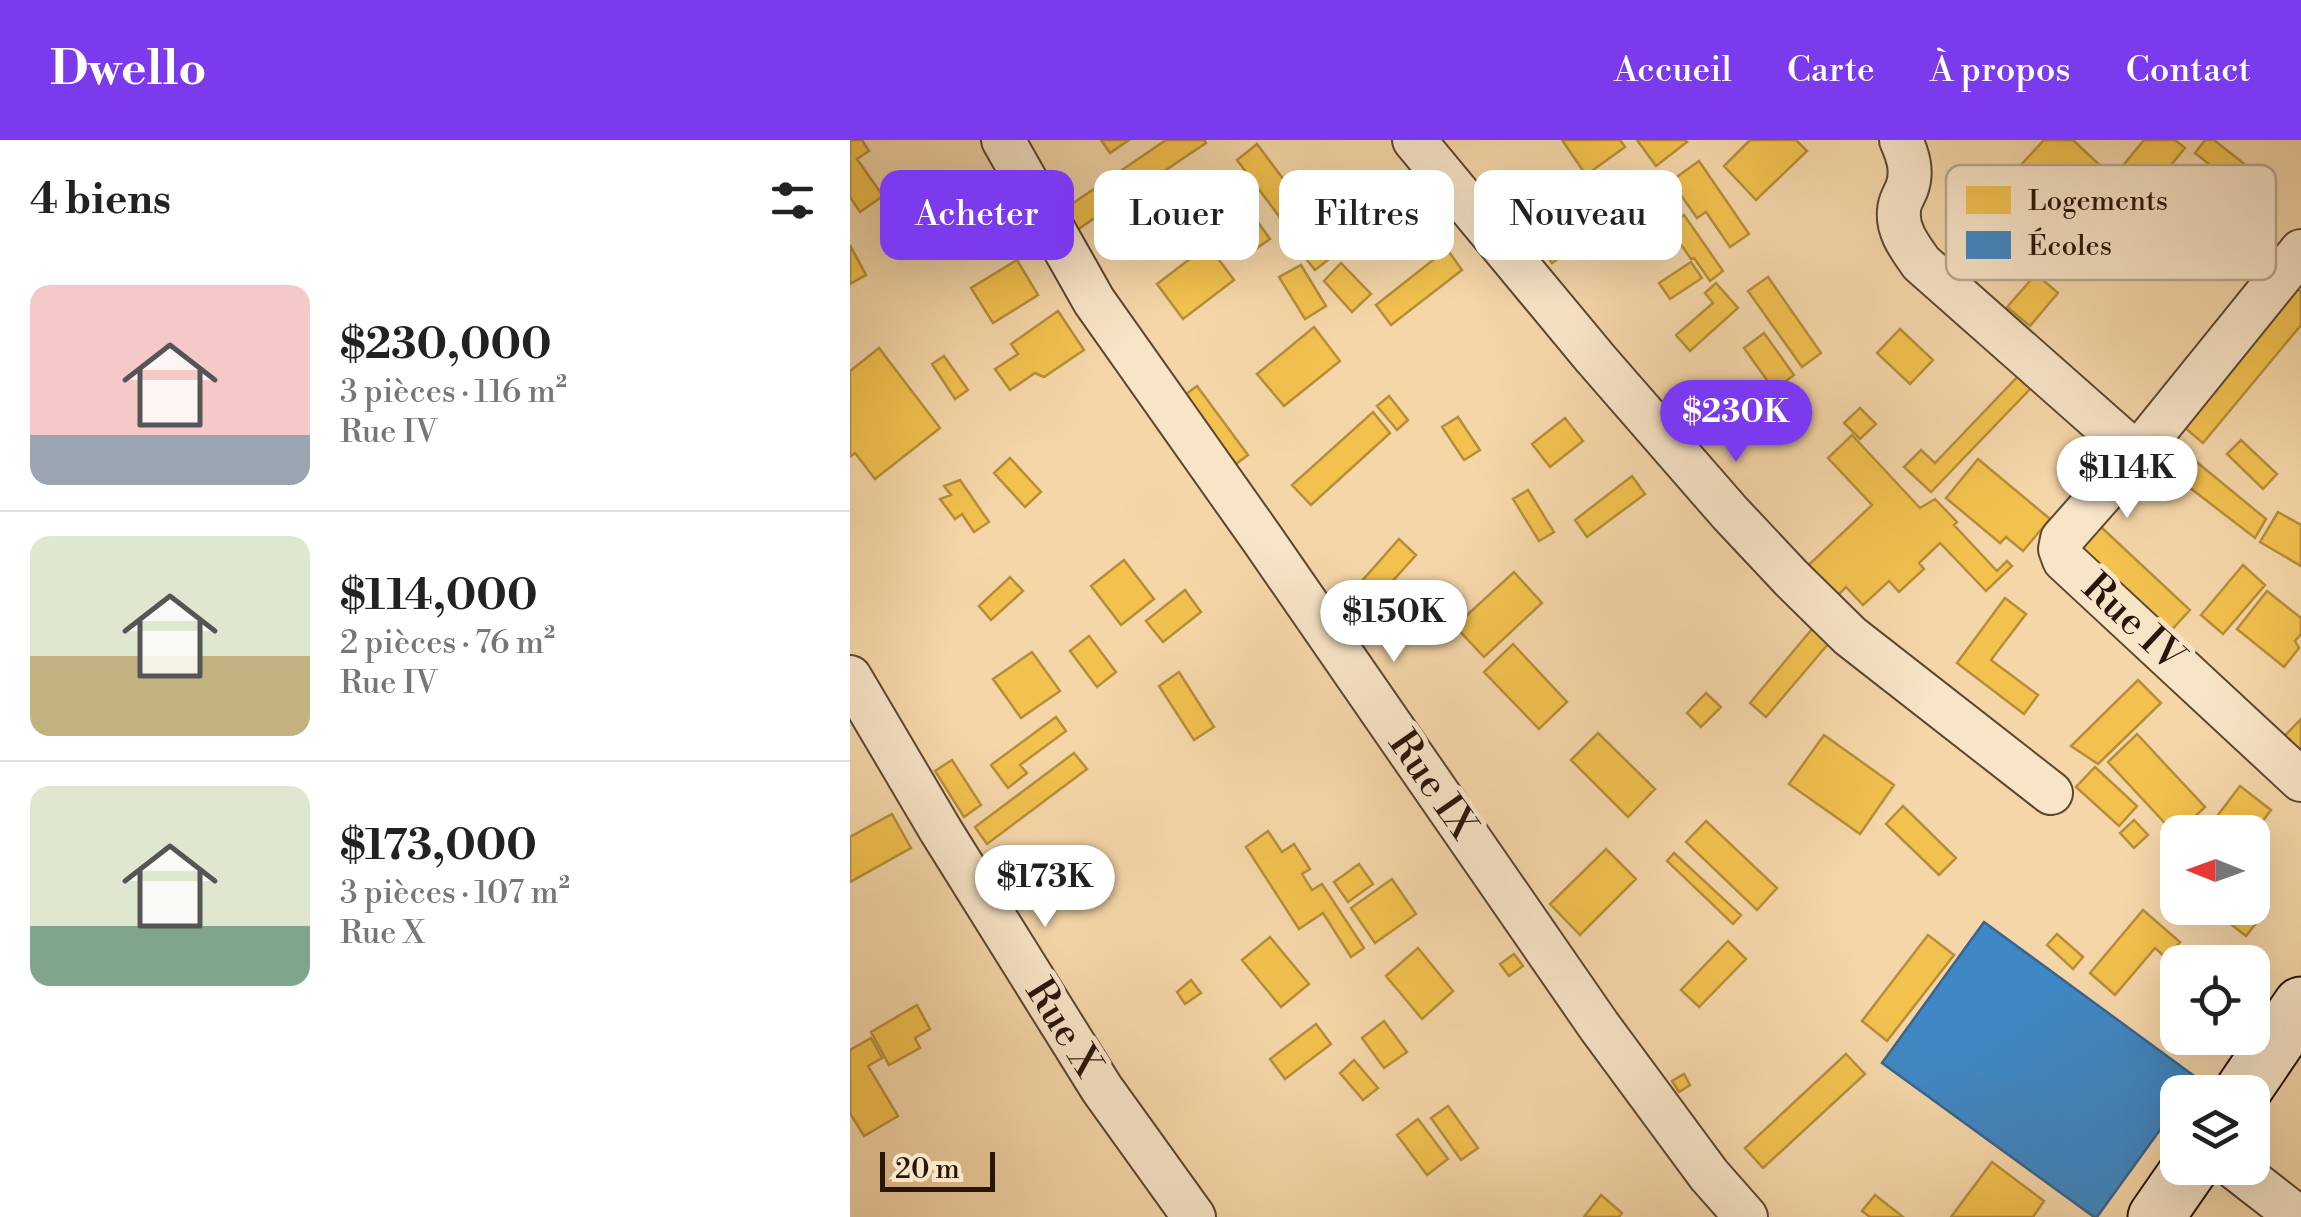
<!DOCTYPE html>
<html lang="fr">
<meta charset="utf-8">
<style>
:root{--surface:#fff;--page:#f2f2f2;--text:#222;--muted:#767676;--line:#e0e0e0;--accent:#7c3aed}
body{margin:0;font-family:"Libre Bodoni",serif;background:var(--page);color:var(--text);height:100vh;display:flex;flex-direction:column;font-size:38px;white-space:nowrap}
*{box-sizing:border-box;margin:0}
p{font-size:32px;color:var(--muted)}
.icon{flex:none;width:55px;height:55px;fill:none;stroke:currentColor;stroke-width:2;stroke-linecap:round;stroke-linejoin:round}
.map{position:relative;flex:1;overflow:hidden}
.sheet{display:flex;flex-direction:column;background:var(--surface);width:850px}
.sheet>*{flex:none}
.guide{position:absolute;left:30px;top:30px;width:950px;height:90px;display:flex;gap:20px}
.needle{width:65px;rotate:271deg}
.buttons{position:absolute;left:1310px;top:675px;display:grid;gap:20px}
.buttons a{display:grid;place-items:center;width:110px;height:110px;border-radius:20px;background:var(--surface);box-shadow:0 10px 40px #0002;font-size:50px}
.scale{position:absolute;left:30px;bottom:25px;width:115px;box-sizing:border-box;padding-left:10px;border:5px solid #29160a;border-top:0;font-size:28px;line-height:35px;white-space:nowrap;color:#29160a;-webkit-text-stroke:8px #f8e4c7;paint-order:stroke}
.price{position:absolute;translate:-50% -85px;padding:0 22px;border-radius:35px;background:#fff;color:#222;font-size:32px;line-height:65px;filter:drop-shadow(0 2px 5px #0008)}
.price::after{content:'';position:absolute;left:50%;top:60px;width:30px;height:22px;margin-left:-15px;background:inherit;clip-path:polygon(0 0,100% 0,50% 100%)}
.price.active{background:var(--accent);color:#fff}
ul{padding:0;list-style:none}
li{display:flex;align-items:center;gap:30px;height:250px;padding:0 30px}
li+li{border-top:2px solid var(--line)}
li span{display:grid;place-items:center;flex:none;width:280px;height:200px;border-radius:20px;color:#555}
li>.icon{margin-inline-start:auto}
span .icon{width:120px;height:120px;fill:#fffc;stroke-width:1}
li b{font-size:42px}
h2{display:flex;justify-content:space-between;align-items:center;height:120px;padding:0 30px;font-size:42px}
.tag{padding:0 35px;border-radius:20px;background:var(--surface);box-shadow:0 10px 40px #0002;font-size:35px;line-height:90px}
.tag.active{background:var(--accent);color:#fff}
header{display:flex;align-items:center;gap:60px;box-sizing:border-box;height:140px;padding:0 50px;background:var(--accent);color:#fff}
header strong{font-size:48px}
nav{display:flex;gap:55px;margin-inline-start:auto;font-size:35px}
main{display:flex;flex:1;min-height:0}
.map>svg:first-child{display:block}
</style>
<header>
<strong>Dwello</strong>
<nav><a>Accueil</a><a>Carte</a><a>À propos</a><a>Contact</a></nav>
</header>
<main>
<section class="sheet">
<h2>4 biens<svg class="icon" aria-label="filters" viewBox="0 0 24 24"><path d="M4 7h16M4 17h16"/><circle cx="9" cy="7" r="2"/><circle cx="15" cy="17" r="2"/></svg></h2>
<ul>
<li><span style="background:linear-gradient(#f6c9c9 75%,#9aa5b1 0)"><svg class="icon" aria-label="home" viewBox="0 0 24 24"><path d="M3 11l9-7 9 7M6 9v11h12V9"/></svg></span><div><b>$230,000</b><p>3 pièces · 116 m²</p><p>Rue IV</p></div></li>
<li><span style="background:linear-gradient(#dfe7d0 60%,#c2b280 0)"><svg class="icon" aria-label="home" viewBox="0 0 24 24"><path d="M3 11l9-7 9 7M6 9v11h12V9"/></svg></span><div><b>$114,000</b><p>2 pièces · 76 m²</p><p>Rue IV</p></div></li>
<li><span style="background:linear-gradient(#dfe7d0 70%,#7fa58c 0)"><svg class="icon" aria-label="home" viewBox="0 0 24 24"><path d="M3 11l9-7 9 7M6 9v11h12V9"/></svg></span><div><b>$173,000</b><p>3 pièces · 107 m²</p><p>Rue X</p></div></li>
</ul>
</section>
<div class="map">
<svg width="1451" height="1077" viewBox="0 0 1451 1077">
<rect width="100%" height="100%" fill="#f5d6a9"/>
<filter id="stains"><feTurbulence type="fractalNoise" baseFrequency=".002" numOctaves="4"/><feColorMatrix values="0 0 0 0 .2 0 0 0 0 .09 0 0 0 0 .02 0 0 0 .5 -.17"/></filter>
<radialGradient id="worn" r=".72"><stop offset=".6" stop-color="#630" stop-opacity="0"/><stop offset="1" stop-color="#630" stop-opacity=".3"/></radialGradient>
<path fill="#f2c14e" stroke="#b68e3a" stroke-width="2.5" d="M3,0H12L19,11L7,19L33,56L10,72L0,57V2Z
M251,0H279L260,13Z
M316,0H354L356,3L224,92L210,72Z
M712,0H770L775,7L736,35Z
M787,0H835L837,2L806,26Z
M900,0H946L957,11L906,60L874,26Z
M1194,0H1223L1255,30L1223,64L1198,41L1182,57L1196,70L1169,100L1133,66Z
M1294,0H1325L1335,8L1288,65L1260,41Z
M1355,0H1364L1412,38L1398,55L1345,13Z
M407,4L451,63L431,79L387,20Z
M849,21L899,94L880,107L856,72L847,78L821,41Z
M131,64L139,78L110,97L101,83Z
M458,69L475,92L453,108L436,84Z
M400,71L420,99L400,113L381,85Z
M834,75L873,131L860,141L844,118L841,119L818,86Z
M724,90L733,102L702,123L694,112Z
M485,91L496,106L465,130L453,115Z
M0,105L16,135L0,144Z
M358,105L384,140L333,179L307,144Z
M597,109L612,130L541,185L526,165Z
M167,120L188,155L143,183L121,148Z
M841,122L852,138L820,159L809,143Z
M491,123L521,154L502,172L474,141Z
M451,125L476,166L455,179L429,137Z
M1186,134L1208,153L1180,186L1157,167Z
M918,137L971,213L952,227L898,151Z
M866,143L888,168L840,211L826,195L863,163L855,153Z
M1442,144L1451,152V185L1353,303L1328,282Z
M208,171L234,210L194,237L185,233L160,250L145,229L168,214L161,204Z
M464,187L490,221L434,266L407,234Z
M1050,189L1083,220L1060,244L1027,213Z
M914,193L944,235L924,250L894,208Z
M29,208L90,288L25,339L5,313L0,317V231Z
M94,216L118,250L105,259L82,224Z
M1172,232L1185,244L1081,352L1054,327L1071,310L1085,323Z
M347,246L398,315L382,327L331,258Z
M539,256L558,280L547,290L527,266Z
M1010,268L1026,284L1010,299L994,283Z
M523,272L540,293L461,365L442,345Z
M608,277L630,310L614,320L592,287Z
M715,278L733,301L700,327L682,304Z
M1002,295L1070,368L1085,359L1107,382L1104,385L1147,431L1157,421L1162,426L1136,451L1090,403L1069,423L1074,429L1049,452L1039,441L1013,465L996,447L976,467L947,436L1022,365L978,318Z
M1320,300L1416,379L1405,398L1304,320Z
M1391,300L1427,334L1413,349L1377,314Z
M160,318L191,352L175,367L144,333Z
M1128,319L1200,379L1173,411L1156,397L1150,403L1096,358Z
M782,336L795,354L737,397L725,380Z
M110,340L139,382L124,392L112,374L105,379L90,359L101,355L94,346Z
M678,350L704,392L689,401L663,359Z
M1428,372L1451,385V426L1410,402Z
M1251,387L1340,470L1314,498L1226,415Z
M549,399L566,415L521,465L504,450Z
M274,420L304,459L271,485L241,446Z
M1393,425L1415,445L1373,494L1351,475Z
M664,432L692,463L634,517L605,486Z
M160,437L173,451L141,480L129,466Z
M335,450L351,472L313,502L296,481Z
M1417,451L1451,478V494L1445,501L1449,508L1434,527L1387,489Z
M1155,458L1176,474L1141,520L1188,555L1174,574L1107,523Z
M962,489L979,503L916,577L900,563Z
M239,496L266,532L247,547L220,511Z
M663,504L717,562L689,589L634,532Z
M182,512L210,551L171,578L143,539Z
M329,532L364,587L344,600L309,546Z
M1288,540L1311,563L1248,624L1221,606Z
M856,553L871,567L851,587L837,573Z
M206,577L216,591L170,625L177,633L158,648L141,625Z
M1451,579V618L1428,603Z
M748,593L805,649L778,677L721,620Z
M1287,594L1355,667L1326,695L1258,622Z
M974,595L1044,645L1010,694L939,644Z
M224,613L237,629L137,704L125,687Z
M102,620L131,665L114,677L85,631Z
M1245,627L1287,666L1269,686L1226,647Z
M1390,646L1421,670L1402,695V692H1355Z
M1053,666L1106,718L1089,735L1036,684Z
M42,674L61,708L0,742V697Z
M1284,680L1298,695L1284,708L1270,693Z
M856,681L927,748L907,770L836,702Z
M418,691L432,712L444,704L460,729L452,734L462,750L472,744L514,808L501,817L473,773L449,789L396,707Z
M756,709L786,739L730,795L700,764Z
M824,713L891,775L883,784L817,721Z
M509,724L523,744L498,762L484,742Z
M542,739L566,774L525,803L501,768Z
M1360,768H1400L1411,777L1396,796Z
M1293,770L1330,802L1316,818L1305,808L1265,855L1240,833Z
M1207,794L1233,817L1223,829L1197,805Z
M1078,795L1104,815L1037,901L1012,881Z
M420,797L459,844L431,867L392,820Z
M878,801L896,819L849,867L831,850Z
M568,808L603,851L572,879L536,836Z
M664,814L673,826L659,836L650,824Z
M341,840L351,853L335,864L327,852Z
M67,865L80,889L65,898L70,908L39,925L21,892Z
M534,881L557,912L534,928L512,898Z
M466,884L481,904L435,939L420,919Z
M21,898L32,918L18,926L48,976L14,996L0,973V910Z
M996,914L1015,934L913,1028L895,1008Z
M504,920L528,948L513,960L490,933Z
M834,934L840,945L829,952L822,941Z
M598,966L628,1008L611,1020L581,978Z
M568,979L598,1019L577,1035L547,995Z
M1142,1022L1194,1061L1183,1077H1101Z
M751,1055L772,1073L769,1077H734Z
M1025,1055L1053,1077H1020L1012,1071Z"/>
<path fill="#3f88c5" stroke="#38668d" stroke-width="2.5" d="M1134,782L1347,938L1337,952H1328V965L1247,1077H1244L1032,923Z"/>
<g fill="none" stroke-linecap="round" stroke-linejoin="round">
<g stroke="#5c4632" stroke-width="46">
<path id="street" d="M153,0L244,161L413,400L749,886L859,1035L896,1077
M564,0L745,218L880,373L941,438L1000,496L1201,653
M1051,0C1058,16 1063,31 1057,48C1054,56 1049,62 1049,71C1047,91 1060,107 1071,123L1287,314
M1451,111L1287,314L1212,399L1210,409L1214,420L1451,640
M0,537L91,691L252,949L344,1077
M1385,1028L1448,1077"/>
</g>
<g stroke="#29160a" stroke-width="59">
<path id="secondary" d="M1392,952L1451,865
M1306,1077L1340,1028"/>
</g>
<use href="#street" stroke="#f8e4c7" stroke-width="42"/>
<use href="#secondary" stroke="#f8e4c7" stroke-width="55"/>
</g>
<g text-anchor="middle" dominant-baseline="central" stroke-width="10" stroke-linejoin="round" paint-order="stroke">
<g font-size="40" fill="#29160a" stroke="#f8e4c7">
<text transform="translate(1283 483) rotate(43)">Rue IV</text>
<text transform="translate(582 645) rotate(55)">Rue IX</text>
<text transform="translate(213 888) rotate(58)">Rue X</text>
</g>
</g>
<rect x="1096" y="25" width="330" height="115" rx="15" fill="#f8e4c7" stroke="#baa68e" stroke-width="2.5"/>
<rect x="1116" y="46" width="45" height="28" fill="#f2c14e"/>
<rect x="1116" y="91" width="45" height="28" fill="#3f88c5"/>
<g font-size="28" fill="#29160a">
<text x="1178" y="70">Logements</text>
<text x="1178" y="115">Écoles</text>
</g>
<rect width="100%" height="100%" filter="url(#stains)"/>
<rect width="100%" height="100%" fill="url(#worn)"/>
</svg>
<div class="buttons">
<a><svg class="needle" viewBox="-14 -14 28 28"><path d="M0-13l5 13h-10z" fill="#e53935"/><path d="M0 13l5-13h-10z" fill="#767676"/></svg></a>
<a><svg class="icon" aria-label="locate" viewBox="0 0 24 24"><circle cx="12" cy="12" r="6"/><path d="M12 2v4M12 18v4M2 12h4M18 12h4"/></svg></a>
<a><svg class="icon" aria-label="layers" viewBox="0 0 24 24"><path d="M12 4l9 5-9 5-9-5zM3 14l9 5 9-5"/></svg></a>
</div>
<div class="scale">20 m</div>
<b class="price active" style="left:886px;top:325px">$230K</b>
<b class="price" style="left:1277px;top:381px">$114K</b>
<b class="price" style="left:544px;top:525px">$150K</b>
<b class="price" style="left:195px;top:790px">$173K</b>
<div class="guide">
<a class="tag active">Acheter</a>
<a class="tag">Louer</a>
<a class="tag">Filtres</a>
<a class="tag">Nouveau</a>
</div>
</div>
</main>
